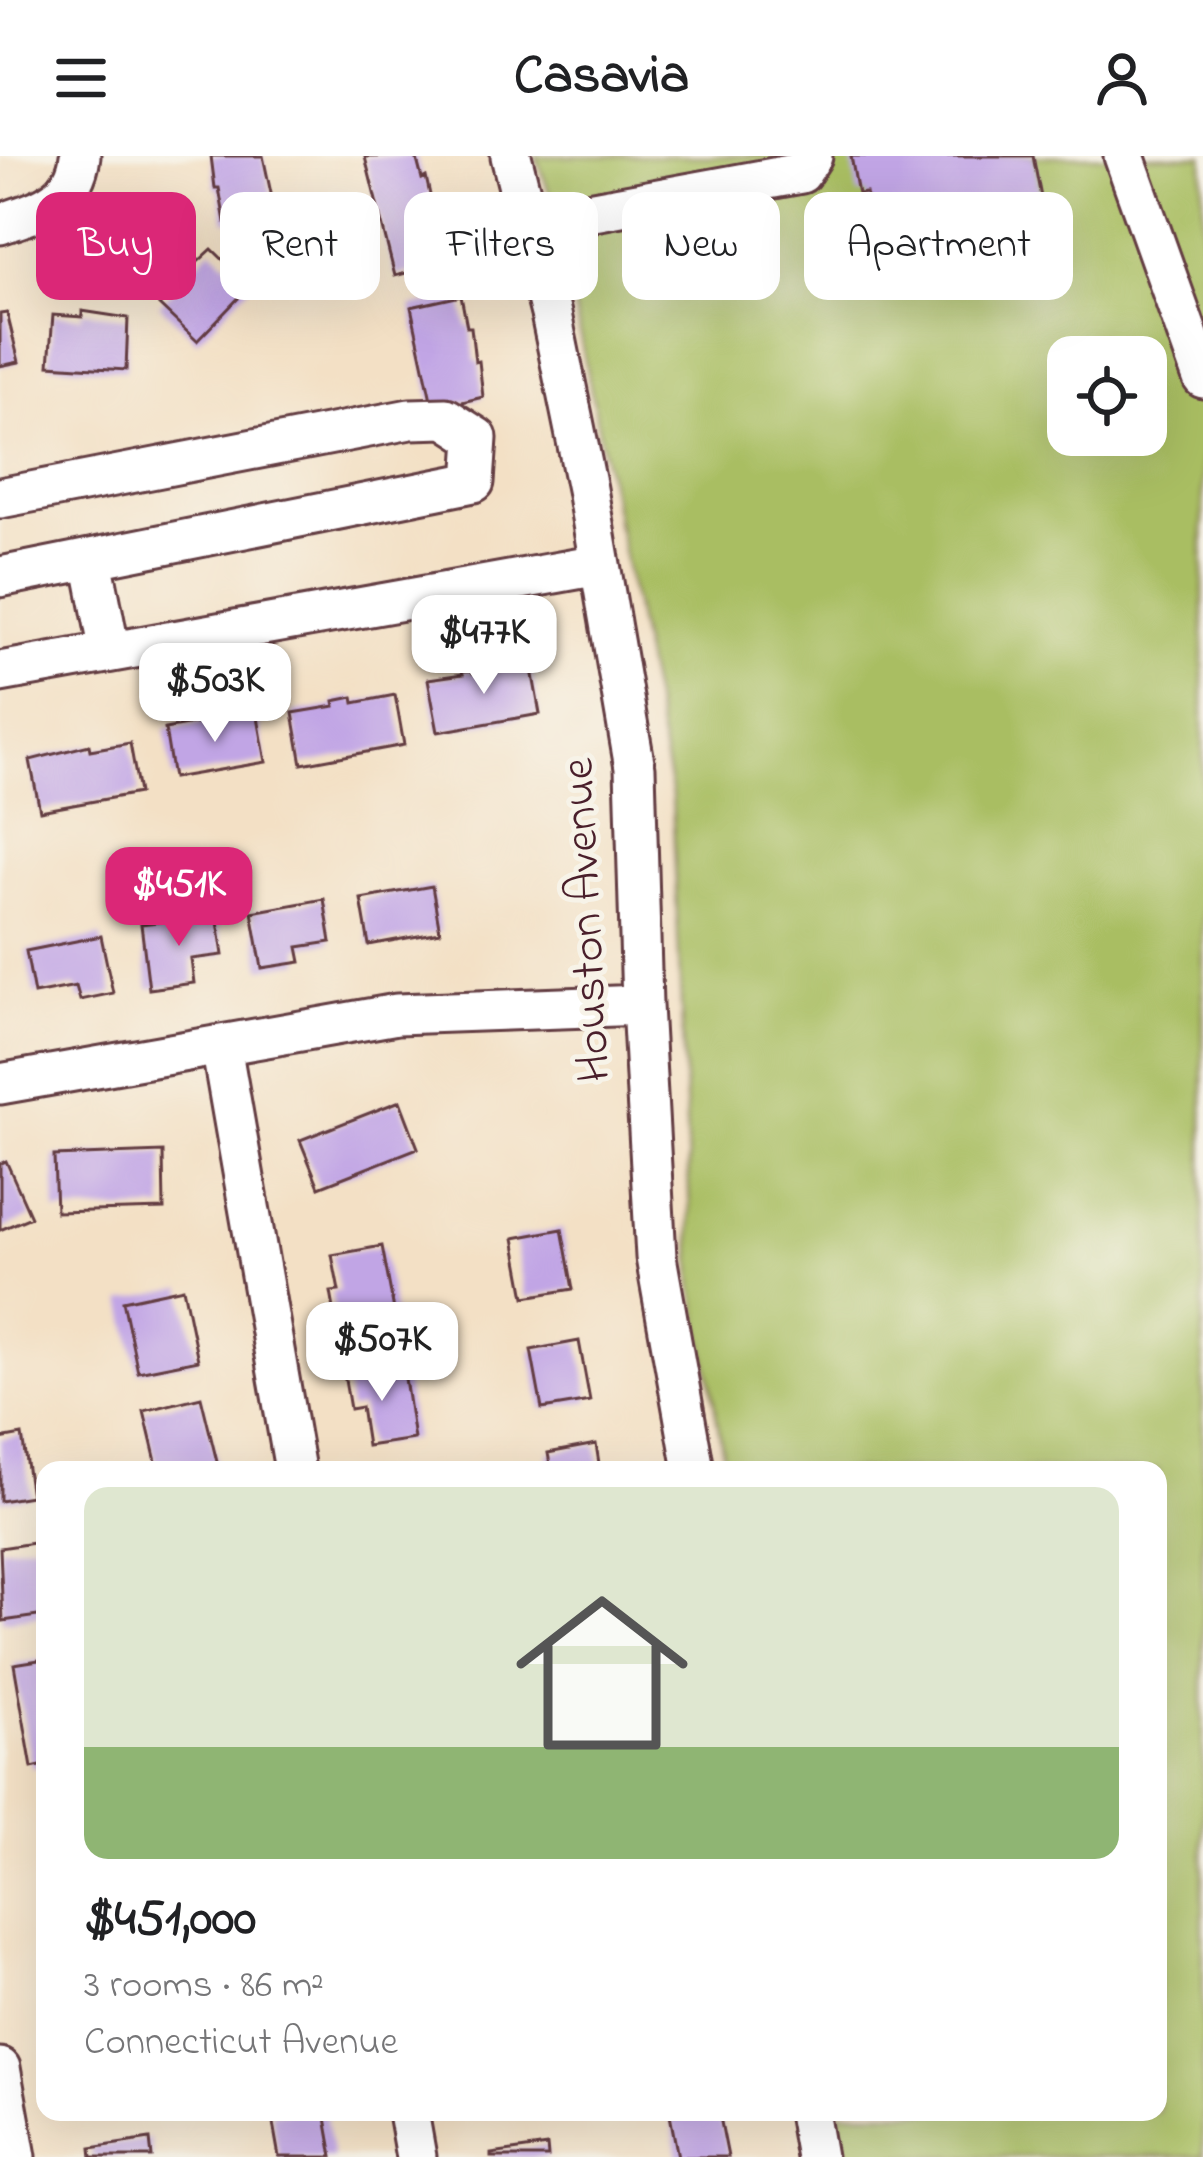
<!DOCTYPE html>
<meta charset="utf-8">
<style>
:root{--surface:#fff;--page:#f2f2f2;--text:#202124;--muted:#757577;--line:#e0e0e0;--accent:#db2777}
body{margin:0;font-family:"Indie Flower",sans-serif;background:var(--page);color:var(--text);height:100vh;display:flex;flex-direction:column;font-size:45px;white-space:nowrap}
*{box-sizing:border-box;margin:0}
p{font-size:39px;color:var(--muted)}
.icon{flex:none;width:66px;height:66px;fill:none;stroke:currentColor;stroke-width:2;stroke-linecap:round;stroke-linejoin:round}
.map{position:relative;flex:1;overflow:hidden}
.sheet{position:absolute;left:36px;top:1305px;width:1131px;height:660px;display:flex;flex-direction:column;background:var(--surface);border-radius:24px;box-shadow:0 12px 48px #0002}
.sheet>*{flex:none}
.guide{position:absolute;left:36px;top:36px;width:1131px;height:108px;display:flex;gap:24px}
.buttons{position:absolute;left:1047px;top:180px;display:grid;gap:24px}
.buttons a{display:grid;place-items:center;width:120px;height:120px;border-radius:24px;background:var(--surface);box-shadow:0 12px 48px #0002;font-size:60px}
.price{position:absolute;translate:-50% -102px;padding:0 27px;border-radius:24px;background:#fff;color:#222;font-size:39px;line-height:78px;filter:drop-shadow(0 3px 6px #0008)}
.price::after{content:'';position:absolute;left:50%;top:72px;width:36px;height:27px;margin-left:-18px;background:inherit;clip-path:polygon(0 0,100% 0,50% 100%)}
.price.active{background:var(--accent);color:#fff}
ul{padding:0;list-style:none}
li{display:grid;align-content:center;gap:24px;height:636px;padding:0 48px}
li+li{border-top:3px solid var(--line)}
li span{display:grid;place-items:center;height:372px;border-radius:24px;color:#555}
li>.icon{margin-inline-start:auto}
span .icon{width:216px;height:216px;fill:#fffc;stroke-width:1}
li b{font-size:51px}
.pill{padding:0 42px;border-radius:24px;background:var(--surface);box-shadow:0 12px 48px #0002;font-size:42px;line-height:108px}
.pill.active{background:var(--accent);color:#fff}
header{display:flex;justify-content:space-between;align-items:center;height:156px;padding:0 48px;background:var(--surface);font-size:54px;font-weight:800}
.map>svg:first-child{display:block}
</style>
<header><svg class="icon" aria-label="menu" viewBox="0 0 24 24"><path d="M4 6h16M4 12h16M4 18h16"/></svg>Casavia<svg class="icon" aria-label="person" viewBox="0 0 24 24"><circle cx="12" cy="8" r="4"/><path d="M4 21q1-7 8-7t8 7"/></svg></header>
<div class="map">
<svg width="1203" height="2001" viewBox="0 0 1203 2001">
<rect width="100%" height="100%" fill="#f7f3e8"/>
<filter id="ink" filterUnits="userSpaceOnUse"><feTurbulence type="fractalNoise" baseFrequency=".00833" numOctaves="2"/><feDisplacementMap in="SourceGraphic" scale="24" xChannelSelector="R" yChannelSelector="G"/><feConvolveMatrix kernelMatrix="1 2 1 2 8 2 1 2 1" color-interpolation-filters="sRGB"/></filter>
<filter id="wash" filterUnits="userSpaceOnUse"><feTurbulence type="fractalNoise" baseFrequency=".004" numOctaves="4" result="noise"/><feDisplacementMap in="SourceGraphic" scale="48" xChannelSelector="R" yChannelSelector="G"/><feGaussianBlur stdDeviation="2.7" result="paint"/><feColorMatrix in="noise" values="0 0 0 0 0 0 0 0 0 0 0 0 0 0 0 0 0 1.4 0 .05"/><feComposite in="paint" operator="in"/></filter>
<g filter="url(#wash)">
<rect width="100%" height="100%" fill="#f3e0c5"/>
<path fill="#a9be62" stroke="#7a6e46" stroke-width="3" fill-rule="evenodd" d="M536,0H1203V2001H847L839,1956H1158V1314H726L693,1129L672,640L554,50ZM1068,201H1146V279H1068Z"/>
<g id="blocks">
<path fill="#c1a5e5" d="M211,0H263L275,56L225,66L219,32H215Z
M416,0L422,23L426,21L445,107L395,120L365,1Z
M851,0H1033L1045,62L876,96L866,37L858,38Z
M212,93L250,130L197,185L159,149L179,128L176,126Z
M461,140L467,171H471L475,206L479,205L483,241L433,253L411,151Z
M82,155L128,162L126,214L49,209L53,159L82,161Z
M7,157L19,206L0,210V158Z
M509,508V511L531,508L540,558L438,576L428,523L463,518L462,515L472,514L473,517L500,513L499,510Z
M395,539L404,589L302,608L293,557L335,550L334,545L353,541L354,547Z
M257,556L266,606L173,622L165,573L203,566L202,561L220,558L221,562Z
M130,587L139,637L40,655L30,604L89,589L90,594Z
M432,730L440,776L369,789L361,743Z
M324,743L331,786L298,791L301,806L262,812L252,756Z
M217,759L223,799L191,803L194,827L149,833L141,768Z
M101,780L113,837L80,844L76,830L34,838L26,795Z
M400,945L418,992L319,1031L300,984Z
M163,996L164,1053L56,1056L54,1000Z
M6,1005L31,1061L0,1074V1008Z
M562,1073L573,1133L525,1141L514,1082Z
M382,1090L397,1170L339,1181L331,1136L339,1135L332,1099Z
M183,1132L198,1204L138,1216L123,1145Z
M579,1185L590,1245L542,1253L531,1194Z
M403,1209L414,1283L367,1290L361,1251L350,1253L344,1218Z
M201,1241L219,1314H158L144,1255Z
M22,1279L31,1340L0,1345V1283Z
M596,1288L600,1314H551L548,1297Z
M40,1386L45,1459L3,1465L0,1392Z
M45,1503V1609L32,1612L14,1508Z
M271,1956H325L333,2001H279Z
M682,1956H719L728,2001H678L670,1959Z
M150,1983L152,2001H92L91,1992Z
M547,1990L548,2001H491V1998Z"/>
</g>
</g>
<g filter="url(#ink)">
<use href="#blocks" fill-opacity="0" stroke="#633c42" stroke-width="3"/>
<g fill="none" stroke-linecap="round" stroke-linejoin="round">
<g stroke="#633c42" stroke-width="45">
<path id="minor" d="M511,0L551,158L587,333L635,612L642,849L656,1101L694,1314
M1124,0L1203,222
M528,67L801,17L812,0
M0,68C38,55 75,46 80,0
M0,342L410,263L446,262L477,282L474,326L0,421
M92,404L110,496
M0,516L599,409
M221,890L295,1314
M0,928L397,858L642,849
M0,1912L16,2001
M408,1956L416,2001
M808,1956L816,2001"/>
</g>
<use href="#minor" stroke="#fff" stroke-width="39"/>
</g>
</g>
<g text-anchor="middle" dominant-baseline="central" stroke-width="10" stroke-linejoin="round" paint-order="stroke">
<g font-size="48" fill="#4a1f2b" stroke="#f7f3e8">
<text transform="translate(588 764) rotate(-93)">Houston Avenue</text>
</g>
</g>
</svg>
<div class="buttons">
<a><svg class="icon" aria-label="locate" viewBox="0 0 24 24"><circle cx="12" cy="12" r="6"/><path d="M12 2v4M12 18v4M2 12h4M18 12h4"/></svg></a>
</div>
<b class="price" style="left:484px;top:541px">$477K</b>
<b class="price" style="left:215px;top:589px">$503K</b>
<b class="price active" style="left:179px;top:793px">$451K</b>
<b class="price" style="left:382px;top:1248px">$507K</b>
<div class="guide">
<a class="pill active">Buy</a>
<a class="pill">Rent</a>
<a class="pill">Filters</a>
<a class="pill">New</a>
<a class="pill">Apartment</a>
</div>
<section class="sheet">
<ul>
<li><span style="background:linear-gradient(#dfe7d0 70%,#8fb573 0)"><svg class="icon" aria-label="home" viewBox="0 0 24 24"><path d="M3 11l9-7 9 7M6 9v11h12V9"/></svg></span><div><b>$451,000</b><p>3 rooms · 86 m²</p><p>Connecticut Avenue</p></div></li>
</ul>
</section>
</div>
